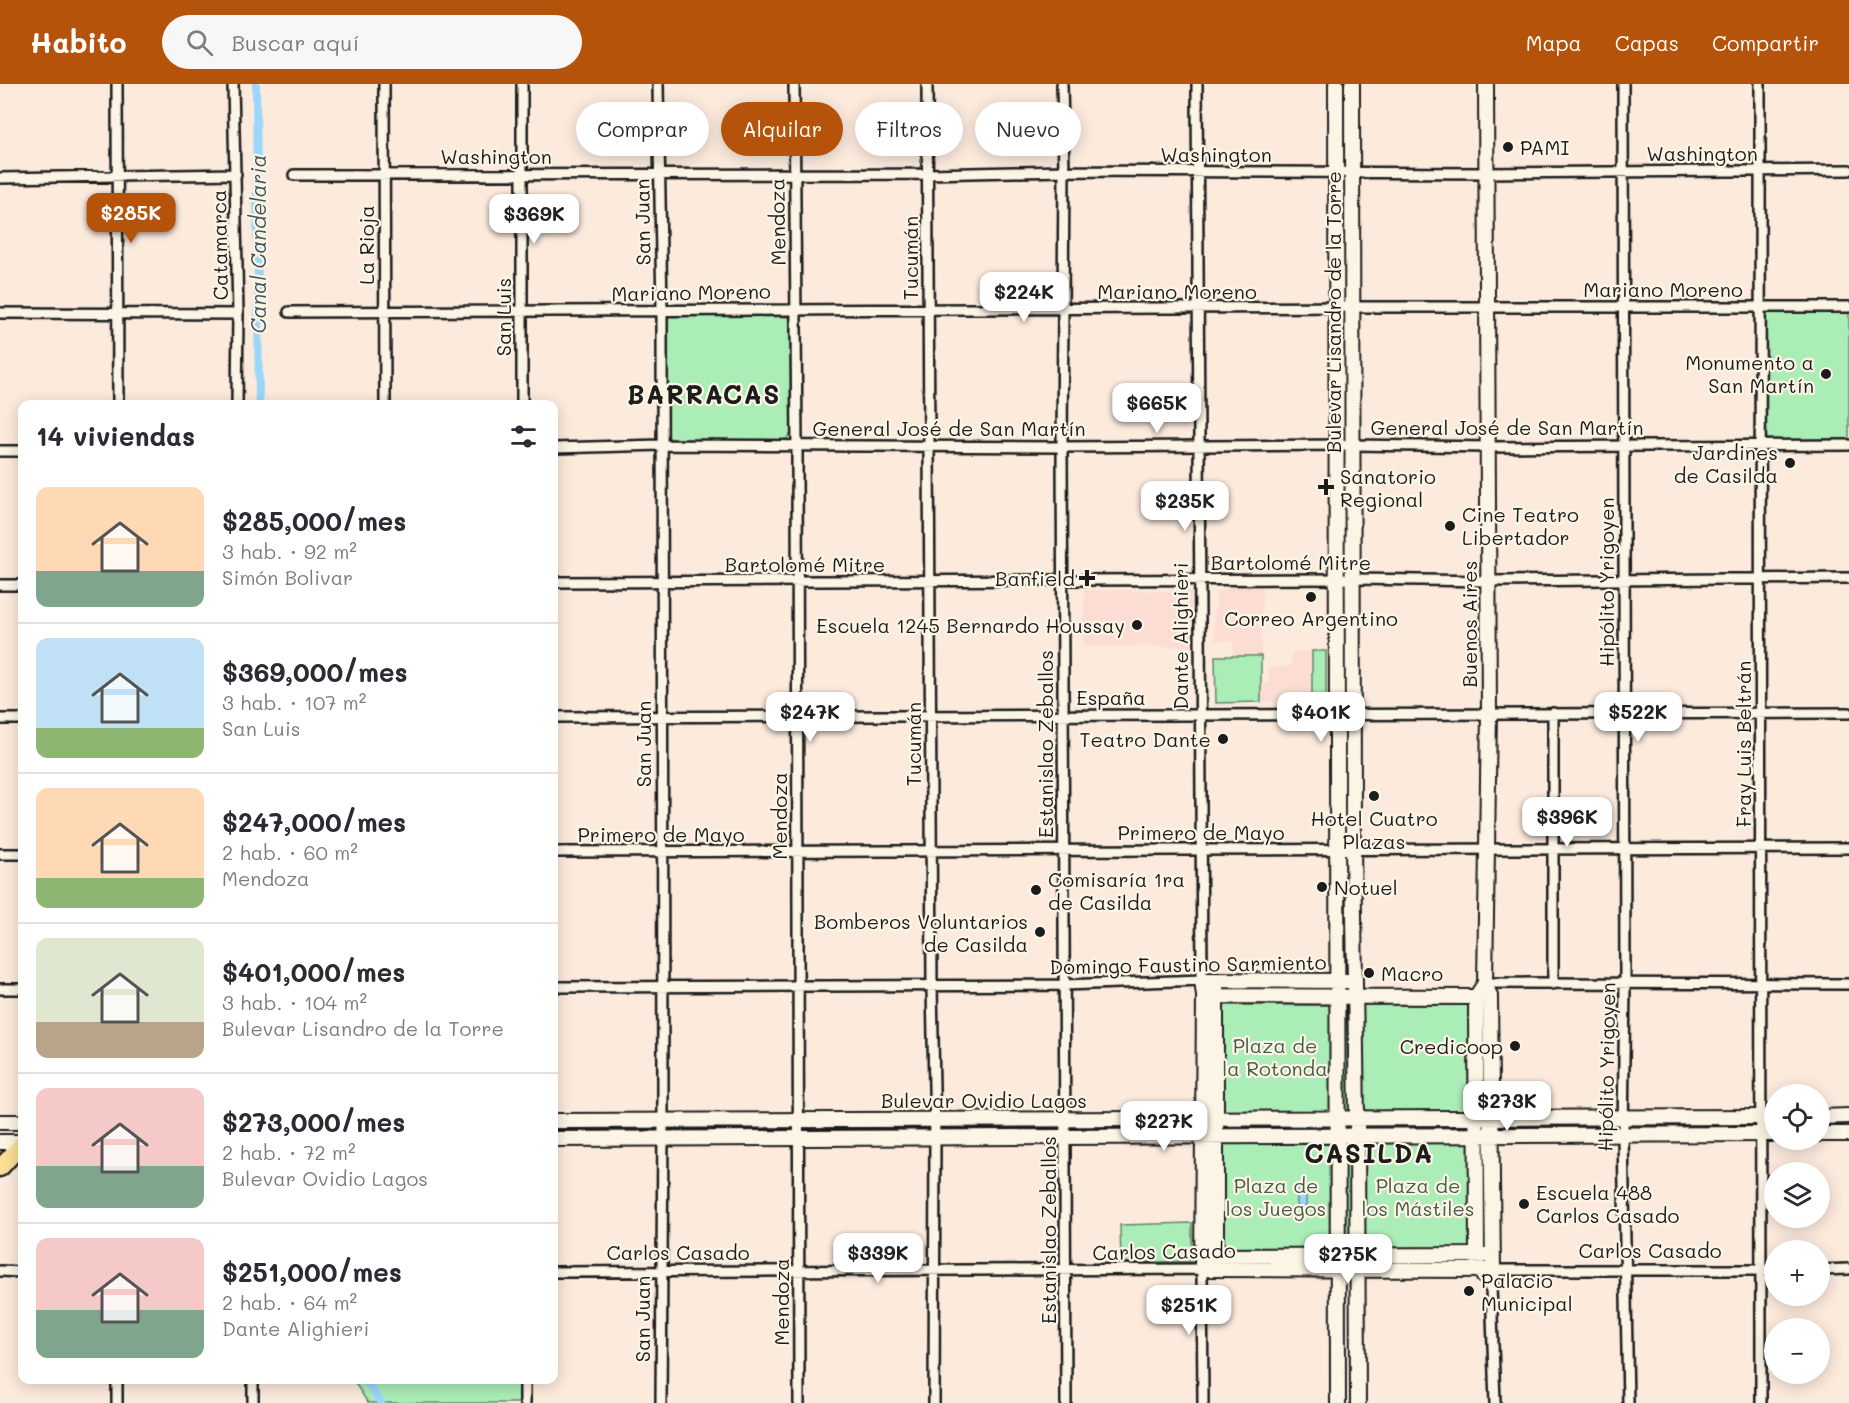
<!DOCTYPE html>
<html lang="es">
<meta charset="utf-8">
<style>
:root{--surface:#fff;--page:#f7f7f7;--text:#2b2b33;--muted:#7c7c81;--line:#e1e1e2;--accent:#b45309}
body{margin:0;font-family:Mali,sans-serif;background:var(--page);color:var(--text);height:100vh;display:flex;flex-direction:column;font-size:22px;white-space:nowrap}
*{box-sizing:border-box;margin:0}
p{font-size:20px;color:var(--muted)}
.icon{flex:none;width:33px;height:33px;fill:none;stroke:currentColor;stroke-width:2;stroke-linecap:round;stroke-linejoin:round}
.map{position:relative;flex:1;overflow:hidden}
.details{position:absolute;left:18px;top:316px;width:540px;height:984px;display:flex;flex-direction:column;background:var(--surface);border-radius:12px;box-shadow:0 3px 15px #0003}
.details>*{flex:none}
.hud{position:absolute;left:576px;top:18px;width:570px;height:54px;display:flex;gap:12px}
.buttons{position:absolute;left:1764px;top:1000px;display:grid;gap:12px}
.buttons a{display:grid;place-items:center;width:66px;height:66px;border-radius:50%;background:var(--surface);box-shadow:0 3px 15px #0003;font-size:30px}
.price{position:absolute;translate:-50% -51px;padding:0 14px;border-radius:12px;background:#fff;color:#222;font-size:20px;line-height:39px;filter:drop-shadow(0 2px 3px #0008)}
.price::after{content:'';position:absolute;left:50%;top:36px;width:18px;height:14px;margin-left:-9px;background:inherit;clip-path:polygon(0 0,100% 0,50% 100%)}
.price.selected{background:var(--accent);color:#fff}
ul{padding:0;list-style:none}
li{display:flex;align-items:center;gap:18px;height:150px;padding:0 18px}
li+li{border-top:2px solid var(--line)}
li span{display:grid;place-items:center;flex:none;width:168px;height:120px;border-radius:12px;color:#555}
li>.icon{margin-inline-start:auto}
span .icon{width:72px;height:72px;fill:#fffc;stroke-width:1}
li b{font-size:26px}
h2{display:flex;justify-content:space-between;align-items:center;height:72px;padding:0 18px;font-size:26px}
.pill{padding:0 21px;border-radius:27px;background:var(--surface);box-shadow:0 3px 15px #0003;font-size:21px;line-height:54px}
.pill.selected{background:var(--accent);color:#fff}
header{display:flex;align-items:center;gap:36px;box-sizing:border-box;height:84px;padding:0 30px;background:var(--accent);color:#fff}
header strong{font-size:28px}
nav{display:flex;gap:33px;margin-inline-start:auto;font-size:21px}
.search{width:420px;height:54px;background:var(--page);display:flex;align-items:center;gap:15px;box-sizing:border-box;padding:0 21px;border-radius:33px;color:var(--muted);font-size:22px}
.map>svg:first-child{display:block}
</style>
<header>
<strong>Habito</strong>
<div class="search"><svg class="icon" aria-label="search" viewBox="0 0 24 24"><circle cx="10" cy="10" r="6"/><path d="M15 15l6 6"/></svg>Buscar aquí</div>
<nav><a>Mapa</a><a>Capas</a><a>Compartir</a></nav>
</header>
<div class="map">
<svg width="1849" height="1319" viewBox="0 0 1849 1319">
<rect width="100%" height="100%" fill="#fceadd"/>
<filter id="ink" filterUnits="userSpaceOnUse"><feTurbulence type="fractalNoise" baseFrequency=".0167" numOctaves="2"/><feDisplacementMap in="SourceGraphic" scale="12" xChannelSelector="R" yChannelSelector="G"/><feConvolveMatrix kernelMatrix="1 2 1 2 8 2 1 2 1" color-interpolation-filters="sRGB"/></filter>
<g filter="url(#ink)">
<path fill="#fcddd3" d="M1226,503H1262L1261,572H1233V557H1215L1214,526L1216,525V507L1226,506Z
M1084,506L1192,507L1191,563L1083,562Z
M1312,567V607L1281,608V617L1261,618V599H1269L1268,584L1291,582L1292,568Z"/>
<path fill="#abedb7" stroke="#64846a" stroke-width="1.5" d="M1337,0H1347V74L1344,78H1339Z
M1340,98L1348,100L1347,209L1344,212H1339Z
M1760,223H1849V361H1760Z
M671,230H785L790,234L791,350L783,358L673,357L665,350L666,237Z
M1341,233H1346L1348,344L1344,348H1340Z
M1341,368H1346L1348,479L1344,483L1340,482Z
M1312,567H1326V618H1312Z
M1215,572H1261V618L1216,619Z
M1220,921H1470V1168H1219Z
M1192,1139V1177L1121,1179L1120,1141Z
M353,1296H520V1319H368Z"/>
<path fill="#9bd6fb" stroke="#688ca2" stroke-width="1.5" d="M1299,1104H1304L1306,1106V1122L1304,1124L1297,1122V1107Z"/>
<g fill="none" stroke-linecap="round" stroke-linejoin="round">
<path stroke="#9bd6fb" stroke-width="8" d="M256,0L259,321
M365,1296L381,1319"/>
<g stroke="#1c1c1c" stroke-width="14">
<path id="street" d="M117,0L118,321
M233,0L238,230L237,321
M384,0L385,321
M658,0L662,227L663,1045L661,1319
M794,0L797,362L799,1319
M927,0L932,902L935,1054L934,1319
M1062,0L1064,87L1062,363L1066,1319
M1623,0L1625,900L1623,1051L1628,1319
M1760,0L1761,1319
M294,91L928,90L1064,87L1487,89L1849,86
M0,94L236,90
M289,228C644,226 1000,226 1355,223C1520,222 1684,224 1849,223
M0,229L238,230
M522,321V0
M554,364L661,361L1062,363L1353,361L1488,363L1849,361
M0,367H22
M554,498L1354,495L1488,497L1849,494
M0,501H22
M554,633L1849,629
M0,635H22
M554,768L1849,764
M0,770H22
M1485,899L1849,900
M1553,900V629
M554,903L1064,901L1202,896L1197,0
M0,905H22
M1493,1186H1774
M1820,1186L1849,1185
M0,1187L22,1188
M554,1188L1202,1185L1203,1319
M1491,1202L1495,1319
M117,1296V1319
M253,1296V1319
M525,1319V1296"/>
</g>
<g stroke="#1c1c1c" stroke-width="18">
<path id="secondary" d="M1336,0L1338,1319
M1352,0L1353,764L1357,1034L1358,1319
M1486,0L1489,629L1485,899L1490,912L1493,1186L1491,1202
M1216,897V1180
M1347,897L1202,896L1204,912L1202,1185L1493,1186
M1209,912L1476,913
M1820,1033L1849,1032
M554,1037L1774,1033
M0,1038H22
M1820,1050H1849
M554,1055L1774,1050
M0,1058H22
M1202,1172L1485,1171
M1484,1193L1478,1182L1477,1171L1476,913L1485,899"/>
</g>
<g stroke="#1c1c1c" stroke-width="21">
<path id="highway" d="M0,1084L22,1060"/>
</g>
<use href="#street" stroke="#fcf5e5" stroke-width="9"/>
<use href="#secondary" stroke="#fcf5e5" stroke-width="14"/>
<use href="#highway" stroke="#fbdf96" stroke-width="16"/>
</g>
</g>
<g fill="#1c1c1c" stroke="#fcf5e5" stroke-width="2">
<circle cx="1508" cy="63" r="6"/>
<circle cx="1826" cy="290" r="6"/>
<circle cx="1790" cy="379" r="6"/>
<path d="M1323 394h6v6h6v6h-6v6h-6v-6h-6v-6h6z"/>
<circle cx="1450" cy="442" r="6"/>
<path d="M1084 485h6v6h6v6h-6v6h-6v-6h-6v-6h6z"/>
<circle cx="1311" cy="513" r="6"/>
<circle cx="1137" cy="541" r="6"/>
<circle cx="1223" cy="655" r="6"/>
<circle cx="1374" cy="712" r="6"/>
<circle cx="1322" cy="803" r="6"/>
<circle cx="1036" cy="806" r="6"/>
<circle cx="1040" cy="848" r="6"/>
<circle cx="1369" cy="889" r="6"/>
<circle cx="1515" cy="962" r="6"/>
<circle cx="1524" cy="1120" r="6"/>
<circle cx="1469" cy="1207" r="6"/>
</g>
<g text-anchor="middle" dominant-baseline="central" stroke-width="4.5" stroke-linejoin="round" paint-order="stroke">
<g font-size="20" fill="#1c1c1c" stroke="#fcf5e5" text-anchor="start">
<text x="1520" y="63">PAMI</text>
<text x="1814" y="278" text-anchor="end">Monumento a<tspan x="1814" dy="23">San Martín</tspan></text>
<text x="1778" y="368" text-anchor="end">Jardines<tspan x="1778" dy="23">de Casilda</tspan></text>
<text x="1340" y="392">Sanatorio<tspan x="1340" dy="23">Regional</tspan></text>
<text x="1462" y="430">Cine Teatro<tspan x="1462" dy="23">Libertador</tspan></text>
<text x="1075" y="494" text-anchor="end">Banfield</text>
<text x="1311" y="534" text-anchor="middle">Correo Argentino</text>
<text x="1125" y="541" text-anchor="end">Escuela 1245 Bernardo Houssay</text>
<text x="1211" y="655" text-anchor="end">Teatro Dante</text>
<text x="1374" y="734" text-anchor="middle">Hotel Cuatro<tspan x="1374" dy="23">Plazas</tspan></text>
<text x="1048" y="795">Comisaría 1ra<tspan x="1048" dy="23">de Casilda</tspan></text>
<text x="1334" y="803">Notuel</text>
<text x="1028" y="837" text-anchor="end">Bomberos Voluntarios<tspan x="1028" dy="23">de Casilda</tspan></text>
<text x="1381" y="889">Macro</text>
<text x="1503" y="962" text-anchor="end">Credicoop</text>
<text x="1536" y="1108">Escuela 488<tspan x="1536" dy="23">Carlos Casado</tspan></text>
<text x="1481" y="1196">Palacio<tspan x="1481" dy="23">Municipal</tspan></text>
</g>
<g font-size="20" fill="#1c1c1c" stroke="#fcf5e5">
<text x="1702" y="69">Washington</text>
<text x="1216" y="70">Washington</text>
<text x="496" y="72">Washington</text>
<text transform="translate(642 138) rotate(-91)">San Juan</text>
<text transform="translate(777 138) rotate(-91)">Mendoza</text>
<text transform="translate(219 161) rotate(-91)">Catamarca</text>
<text transform="translate(366 161) rotate(-90)">La Rioja</text>
<text transform="translate(910 174) rotate(-90)">Tucumán</text>
<text x="1663" y="205">Mariano Moreno</text>
<text x="1177" y="207">Mariano Moreno</text>
<text transform="translate(691 208) rotate(-1)">Mariano Moreno</text>
<text transform="translate(1333 228) rotate(-90)">Bulevar Lisandro de la Torre</text>
<text transform="translate(503 233) rotate(-90)">San Luis</text>
<text x="1507" y="343">General José de San Martín</text>
<text x="949" y="344">General José de San Martín</text>
<text x="1291" y="478">Bartolomé Mitre</text>
<text x="805" y="480">Bartolomé Mitre</text>
<text transform="translate(1606 498) rotate(-90)">Hipólito Yrigoyen</text>
<text transform="translate(1469 540) rotate(-90)">Buenos Aires</text>
<text transform="translate(1180 552) rotate(-90)">Dante Alighieri</text>
<text x="1111" y="613">España</text>
<text transform="translate(643 660) rotate(-90)">San Juan</text>
<text transform="translate(913 660) rotate(-90)">Tucumán</text>
<text transform="translate(1045 660) rotate(-90)">Estanislao Zeballos</text>
<text transform="translate(1743 660) rotate(-90)">Fray Luis Beltrán</text>
<text transform="translate(779 732) rotate(-90)">Mendoza</text>
<text x="1201" y="748">Primero de Mayo</text>
<text x="661" y="750">Primero de Mayo</text>
<text transform="translate(1188 880) rotate(-1)">Domingo Faustino Sarmiento</text>
<text transform="translate(1606 983) rotate(-89)">Hipólito Yrigoyen</text>
<text x="984" y="1016">Bulevar Ovidio Lagos</text>
<text transform="translate(1048 1146) rotate(-90)">Estanislao Zeballos</text>
<text x="1650" y="1166">Carlos Casado</text>
<text transform="translate(1164 1167) rotate(-1)">Carlos Casado</text>
<text x="678" y="1168">Carlos Casado</text>
<text transform="translate(781 1218) rotate(-90)">Mendoza</text>
<text transform="translate(642 1235) rotate(-90)">San Juan</text>
</g>
<g font-size="20" fill="#475b4a" stroke="#fcf5e5">
<text x="1275" y="961">Plaza de<tspan x="1275" dy="23">la Rotonda</tspan></text>
<text x="1276" y="1101">Plaza de<tspan x="1276" dy="23">los Juegos</tspan></text>
<text x="1418" y="1101">Plaza de<tspan x="1418" dy="23">los Mástiles</tspan></text>
</g>
<g font-size="21" font-style="italic" fill="#42545f" stroke="#fcf5e5">
<text transform="translate(257 160) rotate(-90)">Canal Candelaria</text>
</g>
<g font-size="26" font-weight="bold" letter-spacing="1.5" fill="#1c1c1c" stroke="#fcf5e5">
<text x="704" y="310">BARRACAS</text>
<text x="1369" y="1069">CASILDA</text>
</g>
</g>
</svg>
<div class="buttons">
<a><svg class="icon" aria-label="locate" viewBox="0 0 24 24"><circle cx="12" cy="12" r="6"/><path d="M12 2v4M12 18v4M2 12h4M18 12h4"/></svg></a>
<a><svg class="icon" aria-label="layers" viewBox="0 0 24 24"><path d="M12 4l9 5-9 5-9-5zM3 14l9 5 9-5"/></svg></a>
<a>+</a>
<a>−</a>
</div>
<b class="price selected" style="left:131px;top:160px">$285K</b>
<b class="price" style="left:534px;top:161px">$369K</b>
<b class="price" style="left:1024px;top:239px">$224K</b>
<b class="price" style="left:1157px;top:350px">$665K</b>
<b class="price" style="left:1185px;top:448px">$235K</b>
<b class="price" style="left:810px;top:659px">$247K</b>
<b class="price" style="left:1321px;top:659px">$401K</b>
<b class="price" style="left:1638px;top:659px">$522K</b>
<b class="price" style="left:1567px;top:764px">$396K</b>
<b class="price" style="left:1507px;top:1048px">$273K</b>
<b class="price" style="left:1164px;top:1068px">$227K</b>
<b class="price" style="left:878px;top:1200px">$339K</b>
<b class="price" style="left:1348px;top:1201px">$275K</b>
<b class="price" style="left:1189px;top:1252px">$251K</b>
<div class="hud">
<a class="pill">Comprar</a>
<a class="pill selected">Alquilar</a>
<a class="pill">Filtros</a>
<a class="pill">Nuevo</a>
</div>
<section class="details">
<h2>14 viviendas<svg class="icon" aria-label="filters" viewBox="0 0 24 24"><path d="M4 7h16M4 17h16"/><circle cx="9" cy="7" r="2"/><circle cx="15" cy="17" r="2"/></svg></h2>
<ul>
<li><span style="background:linear-gradient(#ffd9b3 70%,#7fa58c 0)"><svg class="icon" aria-label="home" viewBox="0 0 24 24"><path d="M3 11l9-7 9 7M6 9v11h12V9"/></svg></span><div><b>$285,000/mes</b><p>3 hab. · 92 m²</p><p>Simón Bolivar</p></div></li>
<li><span style="background:linear-gradient(#bfe0f5 75%,#8fb573 0)"><svg class="icon" aria-label="home" viewBox="0 0 24 24"><path d="M3 11l9-7 9 7M6 9v11h12V9"/></svg></span><div><b>$369,000/mes</b><p>3 hab. · 107 m²</p><p>San Luis</p></div></li>
<li><span style="background:linear-gradient(#ffd9b3 75%,#8fb573 0)"><svg class="icon" aria-label="home" viewBox="0 0 24 24"><path d="M3 11l9-7 9 7M6 9v11h12V9"/></svg></span><div><b>$247,000/mes</b><p>2 hab. · 60 m²</p><p>Mendoza</p></div></li>
<li><span style="background:linear-gradient(#dfe7d0 70%,#b9a48a 0)"><svg class="icon" aria-label="home" viewBox="0 0 24 24"><path d="M3 11l9-7 9 7M6 9v11h12V9"/></svg></span><div><b>$401,000/mes</b><p>3 hab. · 104 m²</p><p>Bulevar Lisandro de la Torre</p></div></li>
<li><span style="background:linear-gradient(#f6c9c9 65%,#7fa58c 0)"><svg class="icon" aria-label="home" viewBox="0 0 24 24"><path d="M3 11l9-7 9 7M6 9v11h12V9"/></svg></span><div><b>$273,000/mes</b><p>2 hab. · 72 m²</p><p>Bulevar Ovidio Lagos</p></div></li>
<li><span style="background:linear-gradient(#f6c9c9 60%,#7fa58c 0)"><svg class="icon" aria-label="home" viewBox="0 0 24 24"><path d="M3 11l9-7 9 7M6 9v11h12V9"/></svg></span><div><b>$251,000/mes</b><p>2 hab. · 64 m²</p><p>Dante Alighieri</p></div></li>
</ul>
</section>
</div>
